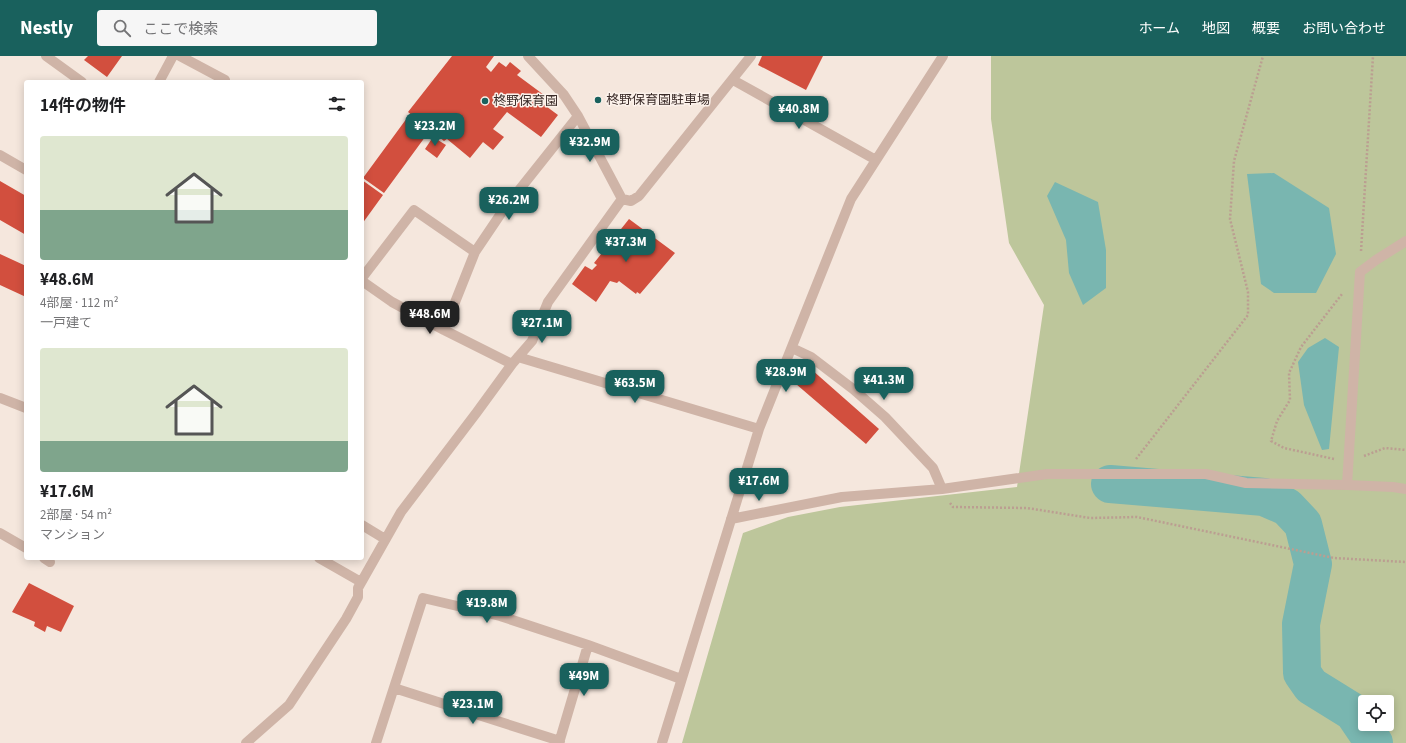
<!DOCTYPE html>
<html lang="ja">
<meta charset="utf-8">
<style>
:root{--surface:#fff;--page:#f6f6f6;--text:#202124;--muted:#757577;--accent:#19615d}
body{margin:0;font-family:"Source Sans 3","Noto Sans JP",sans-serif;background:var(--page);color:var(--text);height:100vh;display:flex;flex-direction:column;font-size:15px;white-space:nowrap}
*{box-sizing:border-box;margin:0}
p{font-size:13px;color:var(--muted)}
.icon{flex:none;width:22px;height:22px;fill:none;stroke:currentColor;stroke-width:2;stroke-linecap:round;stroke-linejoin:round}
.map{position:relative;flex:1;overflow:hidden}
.panel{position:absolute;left:24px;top:24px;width:340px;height:480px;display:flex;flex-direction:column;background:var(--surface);border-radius:4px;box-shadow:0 2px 10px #0003}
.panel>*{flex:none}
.tools{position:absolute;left:1358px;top:639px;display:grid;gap:8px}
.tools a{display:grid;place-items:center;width:36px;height:36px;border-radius:4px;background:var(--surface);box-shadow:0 2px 10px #0003;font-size:20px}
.price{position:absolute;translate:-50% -34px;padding:0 9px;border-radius:8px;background:var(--accent);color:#fff;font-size:13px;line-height:26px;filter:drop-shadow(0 1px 2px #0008)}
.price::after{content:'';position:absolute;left:50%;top:24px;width:12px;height:9px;margin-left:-6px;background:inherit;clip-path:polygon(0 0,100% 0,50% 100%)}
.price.active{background:#222;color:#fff}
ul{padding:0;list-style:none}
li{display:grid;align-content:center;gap:8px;height:212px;padding:0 16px}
li span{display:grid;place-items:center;height:124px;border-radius:4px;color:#555}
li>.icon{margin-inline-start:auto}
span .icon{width:72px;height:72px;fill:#fffc;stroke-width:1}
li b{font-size:17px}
h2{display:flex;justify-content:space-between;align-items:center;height:48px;padding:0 16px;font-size:17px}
header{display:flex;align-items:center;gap:24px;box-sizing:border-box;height:56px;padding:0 20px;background:var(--accent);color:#fff}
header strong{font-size:19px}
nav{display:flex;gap:22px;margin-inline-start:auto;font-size:14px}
.search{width:280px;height:36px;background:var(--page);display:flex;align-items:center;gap:10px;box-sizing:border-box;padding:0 14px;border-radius:4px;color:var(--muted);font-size:15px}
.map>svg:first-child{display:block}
</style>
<header>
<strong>Nestly</strong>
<div class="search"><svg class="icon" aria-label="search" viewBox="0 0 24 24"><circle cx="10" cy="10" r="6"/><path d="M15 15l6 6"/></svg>ここで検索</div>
<nav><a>ホーム</a><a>地図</a><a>概要</a><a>お問い合わせ</a></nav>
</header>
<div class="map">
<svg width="1406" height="687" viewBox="0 0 1406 687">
<rect width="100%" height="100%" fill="#f5e7dd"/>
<path fill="#bdc69b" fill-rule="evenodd" d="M991,0H1406V687H682L743,477L788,461L840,451L1017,431L1044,249L1009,187L991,63ZM1365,646H1387V668H1365Z"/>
<path fill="#79b6b0" d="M1274,117L1329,152L1336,198L1316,237H1274L1261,228L1247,118Z
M1055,126L1098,146L1106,194V232L1083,249L1069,217L1066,184L1047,140Z
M1325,282L1339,291L1329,393L1322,394L1304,349L1298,306L1308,292Z"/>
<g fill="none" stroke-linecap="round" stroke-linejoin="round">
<path stroke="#79b6b0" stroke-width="38" d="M1110,428L1264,441L1287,451L1303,468L1313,508L1301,568L1302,617L1311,630L1353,656L1374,687"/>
</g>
<path fill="#d24f3e" d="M88,0H122L107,21L84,4Z
M452,0H494L486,11L491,16L499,6L506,11L510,6L521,15L517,19L544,39L539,45L558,59L541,81L507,56L493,73L504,81L493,94L483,86L470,102L447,83L444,85L408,56Z
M762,0H823L806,34L758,9Z
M407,62L428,77L384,137L363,122Z
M433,81L446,89L437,102L425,93Z
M362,124L383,139L362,168Z
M0,125L26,140V179L0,164Z
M493,131L503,137L496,147L486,140Z
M629,163L675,197L640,238L637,236L636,238L619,225L617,227L610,225L596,246L572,228L585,210L592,214L597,209L594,207Z
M0,198L26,210V241L0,229Z
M803,306L879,373L866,388L789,322Z
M29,527L74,550L61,576L47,570L45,576L34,570L35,566L12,556Z"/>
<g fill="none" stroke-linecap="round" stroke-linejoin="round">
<path stroke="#bb9e91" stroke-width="2.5" stroke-dasharray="2 2" stroke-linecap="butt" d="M1361,195L1373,0
M1364,400L1385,392L1406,394
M1136,403L1248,259V236L1230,163L1234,105L1263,0
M1334,403L1284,392L1271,385L1277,365L1290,344L1289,317L1301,291L1342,238
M950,447L953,451L1027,452L1090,462L1137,461L1334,502L1406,506"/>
<path stroke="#cfb4a7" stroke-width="10" d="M46,0L82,26
M180,0L225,24
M528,0L564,39L578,60L622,143
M733,24L876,104
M159,26L173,0
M0,99L26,114
M622,143L631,145L639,140L751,0
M362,222L414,154L475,196
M362,225L392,246L444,274L512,308
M444,274L475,196L504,153L578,60
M792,292L811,301L853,333L885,361L933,412L942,433
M518,301L759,373
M0,342L26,352
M1347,429L1360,216L1376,204L1406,185
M731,463L842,441L942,433L1047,418H1206L1246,427L1347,429L1393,431L1406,433
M362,469L385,483
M0,477L26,492
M44,502L50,506
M319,502L361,526
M394,632L560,685
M246,687L289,649L346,563L358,541V532L401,456L477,356L512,308L532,285L548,246L622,143
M376,687L423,542L500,560L588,589L681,623
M559,687L588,589
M662,687L759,373L851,143L943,0"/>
</g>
<g fill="#19615d" stroke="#fcf2eb" stroke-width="1.5">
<circle cx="598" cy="44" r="4"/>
<circle cx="485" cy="45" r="4"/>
</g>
<g text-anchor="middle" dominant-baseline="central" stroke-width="3" stroke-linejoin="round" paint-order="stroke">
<g font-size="13" fill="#3b2c29" stroke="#fcf2eb" text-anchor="start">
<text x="606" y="44">柊野保育園駐車場</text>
<text x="493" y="45">柊野保育園</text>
</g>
</g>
</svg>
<div class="tools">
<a><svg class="icon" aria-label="locate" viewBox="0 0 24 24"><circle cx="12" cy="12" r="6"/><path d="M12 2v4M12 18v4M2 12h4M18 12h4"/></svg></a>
</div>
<b class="price" style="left:799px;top:74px">¥40.8M</b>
<b class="price" style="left:435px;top:91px">¥23.2M</b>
<b class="price" style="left:590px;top:107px">¥32.9M</b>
<b class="price" style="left:509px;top:165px">¥26.2M</b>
<b class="price" style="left:626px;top:207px">¥37.3M</b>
<b class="price active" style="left:430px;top:279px">¥48.6M</b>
<b class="price" style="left:542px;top:288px">¥27.1M</b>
<b class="price" style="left:786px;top:337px">¥28.9M</b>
<b class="price" style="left:884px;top:345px">¥41.3M</b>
<b class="price" style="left:635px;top:348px">¥63.5M</b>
<b class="price" style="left:759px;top:446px">¥17.6M</b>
<b class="price" style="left:487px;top:568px">¥19.8M</b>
<b class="price" style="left:584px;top:641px">¥49M</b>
<b class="price" style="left:473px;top:669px">¥23.1M</b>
<section class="panel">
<h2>14件の物件<svg class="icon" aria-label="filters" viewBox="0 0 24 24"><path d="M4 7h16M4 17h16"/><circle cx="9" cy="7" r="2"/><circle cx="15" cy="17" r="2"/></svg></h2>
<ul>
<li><span style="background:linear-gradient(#dfe7d0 60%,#7fa58c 0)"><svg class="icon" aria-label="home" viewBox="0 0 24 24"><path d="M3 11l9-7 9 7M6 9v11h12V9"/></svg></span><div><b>¥48.6M</b><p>4部屋 · 112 m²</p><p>一戸建て</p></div></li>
<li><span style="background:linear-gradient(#dfe7d0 75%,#7fa58c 0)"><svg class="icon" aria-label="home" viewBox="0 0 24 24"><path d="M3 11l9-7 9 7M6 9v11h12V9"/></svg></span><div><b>¥17.6M</b><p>2部屋 · 54 m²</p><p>マンション</p></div></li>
</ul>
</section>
</div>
